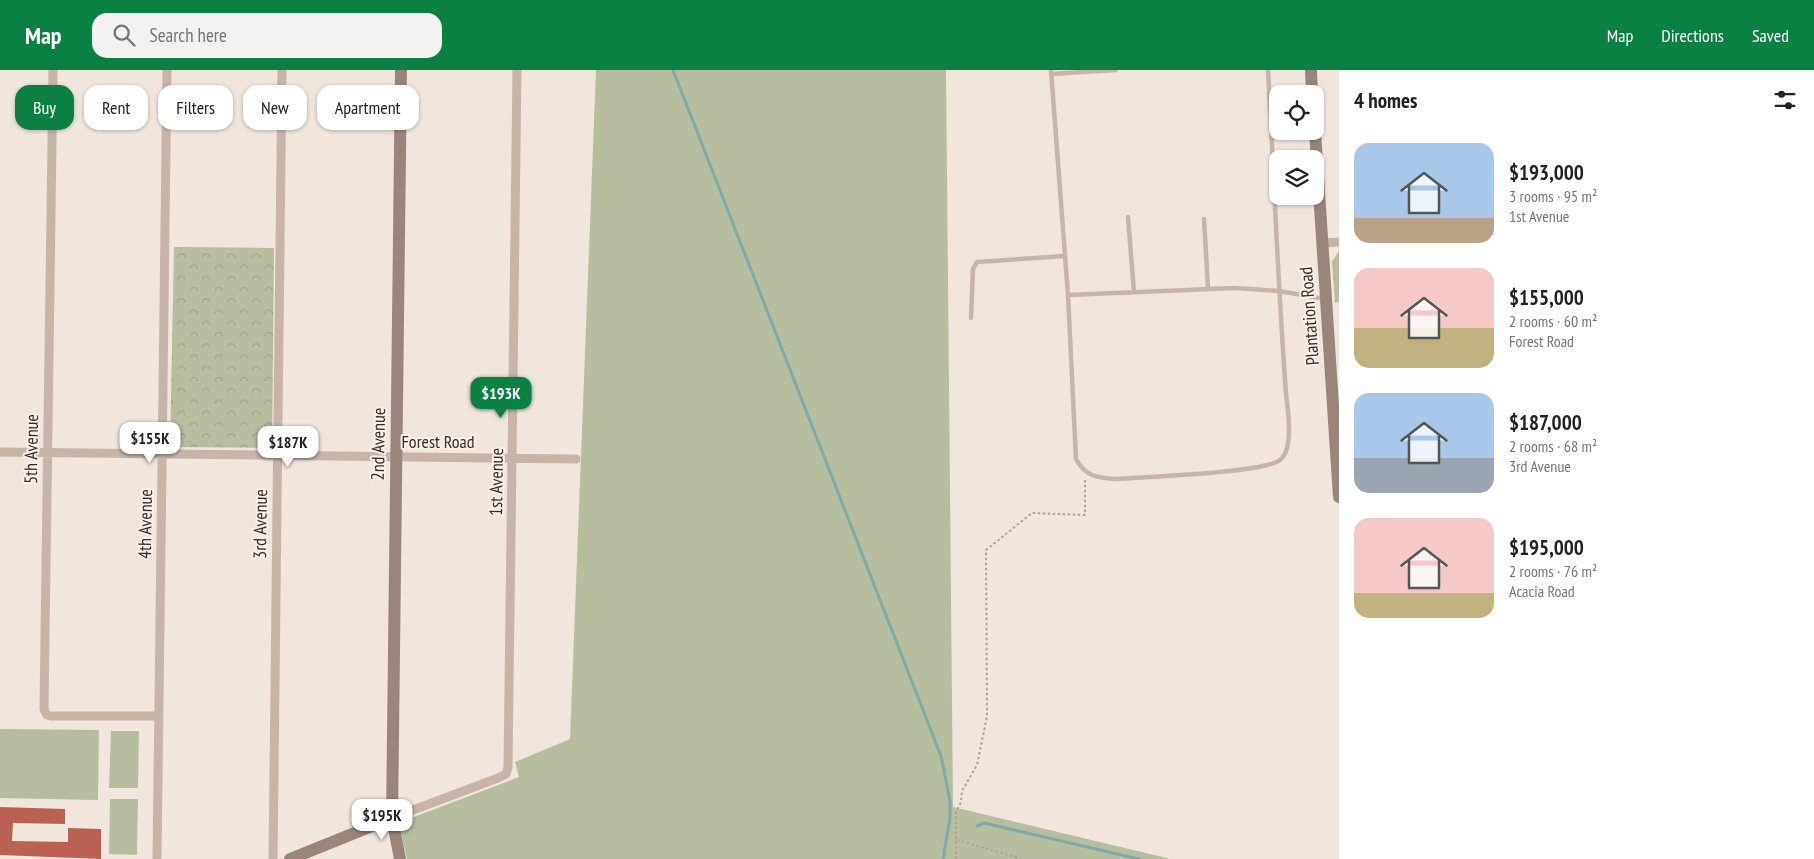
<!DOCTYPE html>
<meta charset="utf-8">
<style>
:root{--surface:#fff;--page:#f2f2f2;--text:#202124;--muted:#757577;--accent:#0b8043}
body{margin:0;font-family:"PT Sans Narrow",sans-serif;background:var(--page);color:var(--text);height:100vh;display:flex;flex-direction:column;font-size:19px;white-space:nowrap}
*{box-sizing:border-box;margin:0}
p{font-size:16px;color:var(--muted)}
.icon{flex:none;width:28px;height:28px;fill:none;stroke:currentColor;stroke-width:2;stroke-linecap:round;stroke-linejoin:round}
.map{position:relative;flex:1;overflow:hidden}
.panel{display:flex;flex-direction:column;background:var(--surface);width:475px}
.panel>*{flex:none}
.guide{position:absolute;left:15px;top:15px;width:475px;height:45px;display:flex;gap:10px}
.tools{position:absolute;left:1269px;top:15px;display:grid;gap:10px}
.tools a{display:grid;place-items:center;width:55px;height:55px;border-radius:10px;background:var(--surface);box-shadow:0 1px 4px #0004;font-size:25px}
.price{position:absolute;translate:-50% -42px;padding:0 11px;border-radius:10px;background:#fff;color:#222;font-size:16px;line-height:32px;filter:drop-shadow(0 1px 2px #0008)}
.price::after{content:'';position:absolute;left:50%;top:30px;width:15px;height:11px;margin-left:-8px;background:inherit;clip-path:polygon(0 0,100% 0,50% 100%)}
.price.on{background:var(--accent);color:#fff}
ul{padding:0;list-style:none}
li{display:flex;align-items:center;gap:15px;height:125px;padding:0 15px}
li span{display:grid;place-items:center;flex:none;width:140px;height:100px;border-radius:15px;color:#555}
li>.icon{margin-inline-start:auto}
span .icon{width:60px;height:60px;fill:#fffc;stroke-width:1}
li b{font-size:21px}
h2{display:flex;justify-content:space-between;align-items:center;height:60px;padding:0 15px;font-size:21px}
.tag{padding:0 18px;border-radius:15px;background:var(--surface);box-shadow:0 1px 4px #0004;font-size:18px;line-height:45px}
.tag.on{background:var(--accent);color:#fff}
header{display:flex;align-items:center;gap:30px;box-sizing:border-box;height:70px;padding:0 25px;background:var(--accent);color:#fff}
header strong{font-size:24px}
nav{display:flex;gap:28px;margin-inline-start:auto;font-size:18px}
.search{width:350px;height:45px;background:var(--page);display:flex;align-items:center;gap:12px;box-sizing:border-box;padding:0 18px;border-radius:15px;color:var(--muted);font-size:19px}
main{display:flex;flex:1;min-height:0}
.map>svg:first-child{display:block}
</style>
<header>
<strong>Map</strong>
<div class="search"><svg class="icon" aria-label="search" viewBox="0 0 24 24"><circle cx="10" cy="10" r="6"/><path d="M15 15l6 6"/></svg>Search here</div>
<nav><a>Map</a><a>Directions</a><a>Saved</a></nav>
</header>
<main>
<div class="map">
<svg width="1339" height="789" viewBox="0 0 1339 789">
<defs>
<pattern id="park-crowns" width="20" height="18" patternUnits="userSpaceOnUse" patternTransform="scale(1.25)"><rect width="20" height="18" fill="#b6be9f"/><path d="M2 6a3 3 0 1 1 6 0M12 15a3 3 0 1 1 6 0" fill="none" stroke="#9da389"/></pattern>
</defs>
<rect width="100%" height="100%" fill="#f0e6dd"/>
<path fill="#b6be9f" d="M596,0H946L953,737L1171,789H407L401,762L406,750L519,707L515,692L570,669Z
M0,659L99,660L98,730L0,728Z
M111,661H139L138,718H109Z
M110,729H138L137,785L109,784Z"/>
<path fill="url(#park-crowns)" d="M174,177L274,178L272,378L170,377Z
M1339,181V232L1335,233L1332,192Z"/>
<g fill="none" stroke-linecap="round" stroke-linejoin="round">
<path stroke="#7faaa9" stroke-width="3" d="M673,0L941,686L950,731V748L943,789
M977,756L984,753L1139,789"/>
</g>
<path fill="#ba6251" d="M0,737L65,739V754L13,753L12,771L68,772V758L101,759V789L0,785Z"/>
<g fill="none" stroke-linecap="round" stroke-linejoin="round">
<path stroke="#b39f95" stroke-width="2" stroke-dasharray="2.5 2.5" stroke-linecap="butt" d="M957,770L1022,789
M956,789V742L961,732L962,721L977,695L987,646L986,480L1032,443L1085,445V410"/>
<path stroke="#c7b5aa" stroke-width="4.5" d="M1051,0L1068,225L1076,389C1085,406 1097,408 1116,409C1144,407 1263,403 1280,390C1294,379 1288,340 1286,324C1278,216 1274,108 1268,0
M1051,4L1116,0
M1128,147L1134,222
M1204,149L1208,218
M1068,225L1235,218L1279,221L1325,229
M971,248L973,199L977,192L1065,186"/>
<path stroke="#c7b5aa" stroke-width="9" d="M53,0L44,639L47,645L51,646H159
M1322,173L1339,172
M0,382L576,389
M392,748L498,708L506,704L508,697L517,0
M157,789L167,0
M273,789L282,0"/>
<path stroke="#9a857c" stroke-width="12" d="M1311,0L1312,24
M1315,61L1339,427
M290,789L392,748
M400,789L392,748L401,0"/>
</g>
<g text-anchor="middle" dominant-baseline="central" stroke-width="4" stroke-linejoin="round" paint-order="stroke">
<g font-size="18" fill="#352c29" stroke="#f8f0e9">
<text transform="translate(1309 246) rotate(-94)">Plantation Road</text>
<text x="438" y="371">Forest Road</text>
<text transform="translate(378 374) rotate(-89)">2nd Avenue</text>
<text transform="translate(31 379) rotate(-89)">5th Avenue</text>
<text transform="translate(496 412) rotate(-89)">1st Avenue</text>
<text transform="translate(145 454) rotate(-89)">4th Avenue</text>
<text transform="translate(260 454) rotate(-89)">3rd Avenue</text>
</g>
</g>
</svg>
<div class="tools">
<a><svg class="icon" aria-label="locate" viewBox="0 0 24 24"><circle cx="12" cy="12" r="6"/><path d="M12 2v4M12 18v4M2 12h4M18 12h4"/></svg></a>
<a><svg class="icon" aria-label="layers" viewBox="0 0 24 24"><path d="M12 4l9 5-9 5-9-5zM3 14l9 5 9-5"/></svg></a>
</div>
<b class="price on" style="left:501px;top:349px">$193K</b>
<b class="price" style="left:150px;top:394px">$155K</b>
<b class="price" style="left:288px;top:398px">$187K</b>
<b class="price" style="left:382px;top:771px">$195K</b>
<div class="guide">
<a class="tag on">Buy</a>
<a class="tag">Rent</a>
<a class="tag">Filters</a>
<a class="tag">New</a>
<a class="tag">Apartment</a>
</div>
</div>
<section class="panel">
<h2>4 homes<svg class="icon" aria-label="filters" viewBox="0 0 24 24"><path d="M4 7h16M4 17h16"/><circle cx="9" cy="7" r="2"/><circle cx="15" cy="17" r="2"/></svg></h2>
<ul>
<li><span style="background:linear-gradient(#a9c7e8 75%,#b9a48a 0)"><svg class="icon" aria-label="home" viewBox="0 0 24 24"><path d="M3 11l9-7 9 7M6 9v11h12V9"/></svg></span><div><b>$193,000</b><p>3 rooms · 95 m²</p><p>1st Avenue</p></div></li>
<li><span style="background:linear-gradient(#f6c9c9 60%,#c2b280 0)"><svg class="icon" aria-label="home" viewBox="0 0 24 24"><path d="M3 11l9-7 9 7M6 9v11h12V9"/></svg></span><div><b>$155,000</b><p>2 rooms · 60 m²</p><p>Forest Road</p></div></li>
<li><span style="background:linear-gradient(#a9c7e8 65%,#9aa5b1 0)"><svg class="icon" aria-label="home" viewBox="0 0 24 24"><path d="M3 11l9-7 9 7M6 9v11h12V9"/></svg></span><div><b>$187,000</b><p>2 rooms · 68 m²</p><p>3rd Avenue</p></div></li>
<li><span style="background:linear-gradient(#f6c9c9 75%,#c2b280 0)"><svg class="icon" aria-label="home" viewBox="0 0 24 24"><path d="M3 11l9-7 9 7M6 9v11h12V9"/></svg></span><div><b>$195,000</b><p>2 rooms · 76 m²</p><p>Acacia Road</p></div></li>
</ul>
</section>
</main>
